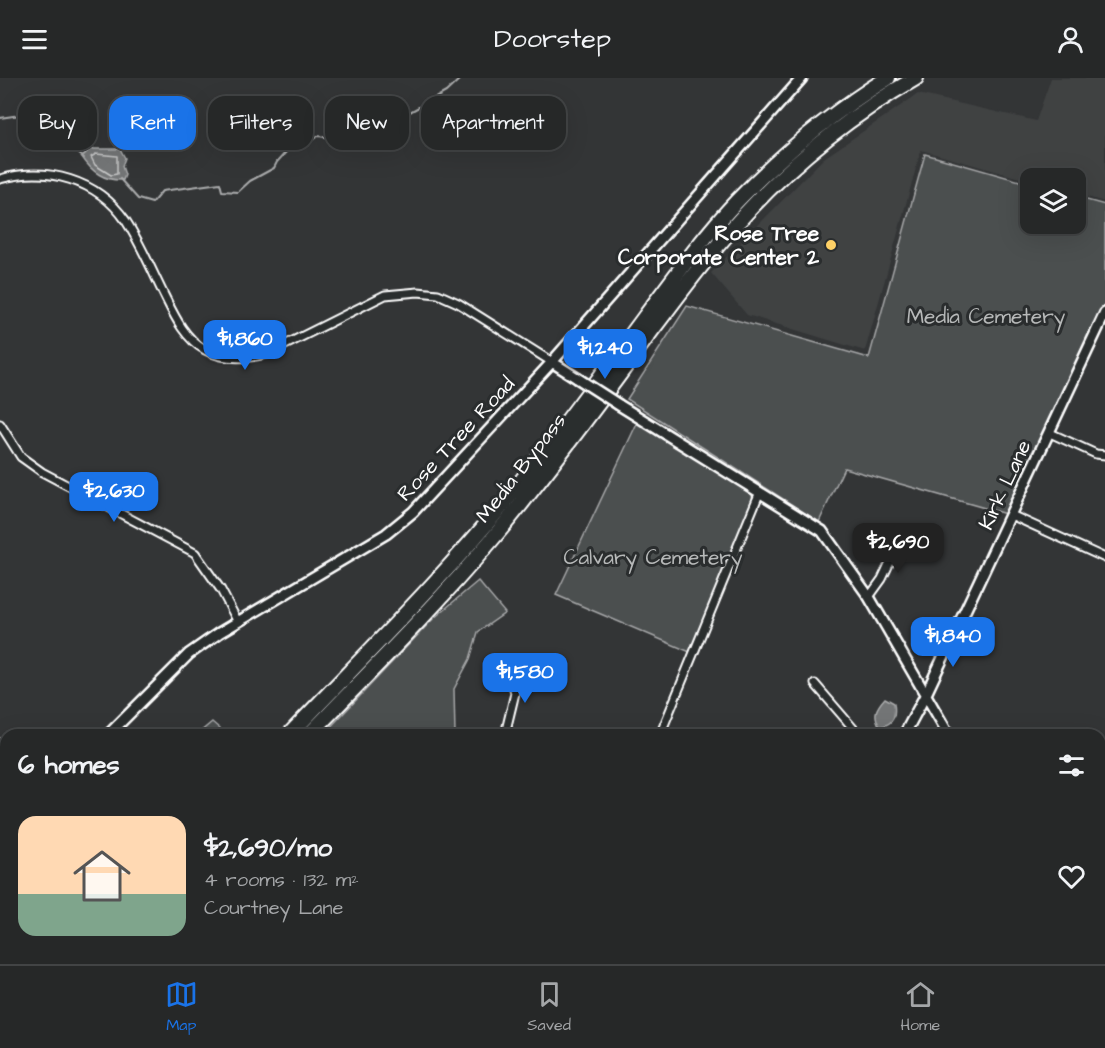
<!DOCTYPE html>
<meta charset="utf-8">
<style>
:root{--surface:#262828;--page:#323434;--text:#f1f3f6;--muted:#a4a6a8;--line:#424445;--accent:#1a73e8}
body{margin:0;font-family:"Architects Daughter",sans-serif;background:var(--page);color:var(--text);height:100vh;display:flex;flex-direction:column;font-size:22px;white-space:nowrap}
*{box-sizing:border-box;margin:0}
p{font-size:20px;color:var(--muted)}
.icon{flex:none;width:33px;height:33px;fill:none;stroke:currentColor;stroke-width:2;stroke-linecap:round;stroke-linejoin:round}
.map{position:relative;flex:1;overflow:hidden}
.panel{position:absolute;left:0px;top:651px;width:1106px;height:236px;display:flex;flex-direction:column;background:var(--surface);border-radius:18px 18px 0 0;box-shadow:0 6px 24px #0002,0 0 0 2px var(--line)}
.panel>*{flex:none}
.banner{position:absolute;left:18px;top:18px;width:600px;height:54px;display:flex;gap:12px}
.fabs{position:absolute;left:1020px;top:90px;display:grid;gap:12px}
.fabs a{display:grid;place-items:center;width:66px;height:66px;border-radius:12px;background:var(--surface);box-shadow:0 6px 24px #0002,0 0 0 2px var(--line);font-size:30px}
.price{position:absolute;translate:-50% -51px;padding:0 14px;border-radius:12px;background:var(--accent);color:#fff;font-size:20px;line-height:39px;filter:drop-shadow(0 2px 3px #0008)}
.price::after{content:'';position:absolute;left:50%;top:36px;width:18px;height:14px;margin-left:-9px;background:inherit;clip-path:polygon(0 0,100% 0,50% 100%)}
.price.active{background:#222;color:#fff}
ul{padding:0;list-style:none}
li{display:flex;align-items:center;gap:18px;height:150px;padding:0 18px}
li+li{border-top:2px solid var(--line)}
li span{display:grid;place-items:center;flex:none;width:168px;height:120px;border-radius:18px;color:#555}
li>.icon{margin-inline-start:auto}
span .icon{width:72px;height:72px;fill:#fffc;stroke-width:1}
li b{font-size:26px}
h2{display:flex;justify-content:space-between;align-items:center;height:72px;padding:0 18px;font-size:26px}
.chip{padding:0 21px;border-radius:18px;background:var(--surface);box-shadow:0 6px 24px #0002,0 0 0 2px var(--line);font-size:21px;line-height:54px}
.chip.active{background:var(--accent);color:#fff}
header{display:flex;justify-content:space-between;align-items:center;height:78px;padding:0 18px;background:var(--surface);font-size:27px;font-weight:600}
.dock{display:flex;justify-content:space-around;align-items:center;height:84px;border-top:2px solid var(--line);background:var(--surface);font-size:16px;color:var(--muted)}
.dock a{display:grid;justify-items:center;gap:3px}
.dock .active{color:var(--accent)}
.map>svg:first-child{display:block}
</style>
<header><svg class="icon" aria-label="menu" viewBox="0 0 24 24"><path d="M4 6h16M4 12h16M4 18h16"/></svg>Doorstep<svg class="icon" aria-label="person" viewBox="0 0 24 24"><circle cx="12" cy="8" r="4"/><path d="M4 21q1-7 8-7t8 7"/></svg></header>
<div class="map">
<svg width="1105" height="886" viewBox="0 0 1105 886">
<rect width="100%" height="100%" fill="#333536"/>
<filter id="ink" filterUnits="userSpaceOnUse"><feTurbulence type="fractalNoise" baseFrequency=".0167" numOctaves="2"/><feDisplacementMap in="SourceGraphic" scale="12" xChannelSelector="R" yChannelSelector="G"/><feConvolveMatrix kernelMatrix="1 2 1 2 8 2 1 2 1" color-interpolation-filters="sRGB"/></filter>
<g filter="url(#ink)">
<path fill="#404243" d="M1051,0H1105V124L1076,116V100H1030V103L921,72L865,273L747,237L711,195L824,80L918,16L1036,43Z"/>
<path fill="#4c4f50" stroke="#a6a7a8" stroke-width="1.5" d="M925,76L1030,106V146H1076V119L1105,127V226L1006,436L844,390L819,444L627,321L687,228L869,280Z
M638,343L749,413L752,417L753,424L690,574L556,517Z
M478,503L505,535L478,554L470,581L454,611L455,657H323L433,541Z
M212,644L227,657H200L199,655Z
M6,827V880L59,881L54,886H0V833Z
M144,881V880L235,881L234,886H146Z"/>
<path fill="#737576" stroke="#abacad" stroke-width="1.5" d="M90,71H120L125,80L122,88L125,97L123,102C104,103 92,94 82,79Z
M885,620L894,625C896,638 894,646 880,649C873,637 875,631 885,620Z"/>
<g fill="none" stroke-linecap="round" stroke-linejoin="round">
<path stroke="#c7c8c8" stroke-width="1.5" d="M96,76L117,78V96L111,97L95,87L91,79Z"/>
<path stroke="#abacad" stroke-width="2" d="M0,40L20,37L41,52L68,67L84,80
M120,101L138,121L152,125L162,113L220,105L222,113L238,114L250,103L274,90L277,84L296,63L312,62L318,58L332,60C345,51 353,51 367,58L388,53L408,35L446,14L461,0"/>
<g stroke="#fff" stroke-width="11">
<path id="minor" d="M0,101C47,88 97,101 126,143C141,166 152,193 164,217C174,237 184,260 205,272C224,283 246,281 267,276L385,217L418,214L438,216L458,225L552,284
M0,346L21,379L42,394L195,475L221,512L238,544
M1050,355L1096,376L1105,377
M1011,437L1105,480
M869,519L882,501L903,457
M815,606L859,657
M509,657L507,648L515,615L511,599
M660,657L759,416
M0,665L6,671
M1100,711L1105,708
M562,886L564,880"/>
</g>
<g stroke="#fff" stroke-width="14">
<path id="tertiary" d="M552,284L577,300
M619,327L822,453L869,519L949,657
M108,657L189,576L219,555L386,456L413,434L552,284L802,0
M904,657L926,616L1105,235
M0,771L6,765
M1061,880V886
M792,886L795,880"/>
</g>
<g stroke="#fff" stroke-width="18">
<path id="motorway" d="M289,657C366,576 447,497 516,410C560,354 602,297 644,240C674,200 703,159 737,123C782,76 833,34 888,0
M309,657C381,582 456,508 521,426C566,369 609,311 652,252C682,212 712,172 746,135C795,82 853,36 916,0
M71,886L76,880
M91,886L96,880"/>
</g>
<use href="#minor" stroke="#2a2d2e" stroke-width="7"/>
<use href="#tertiary" stroke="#2a2d2e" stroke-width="9"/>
<use href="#motorway" stroke="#2a2d2e" stroke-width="14"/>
<g stroke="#fff" stroke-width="14" stroke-linecap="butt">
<path id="tertiary-bridge" d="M577,300L619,327"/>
</g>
<use href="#tertiary-bridge" stroke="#2a2d2e" stroke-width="9"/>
</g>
</g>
<circle fill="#ffd166" stroke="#2a2d2e" stroke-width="2" cx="831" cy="167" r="6"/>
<g text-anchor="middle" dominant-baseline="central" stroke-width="6" stroke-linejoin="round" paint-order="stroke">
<g font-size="21" font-weight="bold" fill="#fff" stroke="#2a2d2e" text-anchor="end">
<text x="819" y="155">Rose Tree<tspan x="819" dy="24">Corporate Center 2</tspan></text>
</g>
<g font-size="21" fill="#b7b9b9" stroke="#2a2d2e">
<text x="986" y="238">Media Cemetery</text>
<text x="653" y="479">Calvary Cemetery</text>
</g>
<g font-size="21" fill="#fff" stroke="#2a2d2e">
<text transform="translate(456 361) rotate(-47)">Rose Tree Road</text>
<text transform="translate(521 390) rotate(-52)">Media Bypass</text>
<text transform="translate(1005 407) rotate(-65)">Kirk Lane</text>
</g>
</g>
</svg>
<div class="fabs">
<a><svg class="icon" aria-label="layers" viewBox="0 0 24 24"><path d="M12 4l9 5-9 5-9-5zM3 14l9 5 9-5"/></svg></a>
</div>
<b class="price" style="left:245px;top:293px">$1,860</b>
<b class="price" style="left:605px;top:302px">$1,240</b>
<b class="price" style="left:114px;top:445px">$2,630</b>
<b class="price active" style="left:898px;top:496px">$2,690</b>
<b class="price" style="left:953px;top:590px">$1,840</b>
<b class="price" style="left:525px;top:626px">$1,580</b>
<div class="banner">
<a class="chip">Buy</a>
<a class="chip active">Rent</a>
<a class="chip">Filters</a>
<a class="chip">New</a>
<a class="chip">Apartment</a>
</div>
<section class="panel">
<h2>6 homes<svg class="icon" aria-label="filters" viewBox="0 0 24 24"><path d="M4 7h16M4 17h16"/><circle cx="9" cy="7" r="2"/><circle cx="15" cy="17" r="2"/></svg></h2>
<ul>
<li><span style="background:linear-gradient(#ffd9b3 65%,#7fa58c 0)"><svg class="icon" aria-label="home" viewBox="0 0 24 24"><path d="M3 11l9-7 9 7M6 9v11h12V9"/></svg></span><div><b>$2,690/mo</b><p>4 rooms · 132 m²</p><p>Courtney Lane</p></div><svg class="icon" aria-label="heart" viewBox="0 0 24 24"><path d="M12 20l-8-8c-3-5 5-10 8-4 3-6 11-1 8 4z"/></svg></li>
</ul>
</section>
</div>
<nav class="dock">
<a class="active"><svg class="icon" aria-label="map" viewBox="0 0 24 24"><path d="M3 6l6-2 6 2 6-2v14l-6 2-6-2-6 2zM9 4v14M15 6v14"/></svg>Map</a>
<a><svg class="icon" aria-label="saved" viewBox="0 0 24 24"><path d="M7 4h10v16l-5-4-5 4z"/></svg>Saved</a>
<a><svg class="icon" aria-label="home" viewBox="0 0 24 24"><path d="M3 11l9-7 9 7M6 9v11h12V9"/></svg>Home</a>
</nav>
